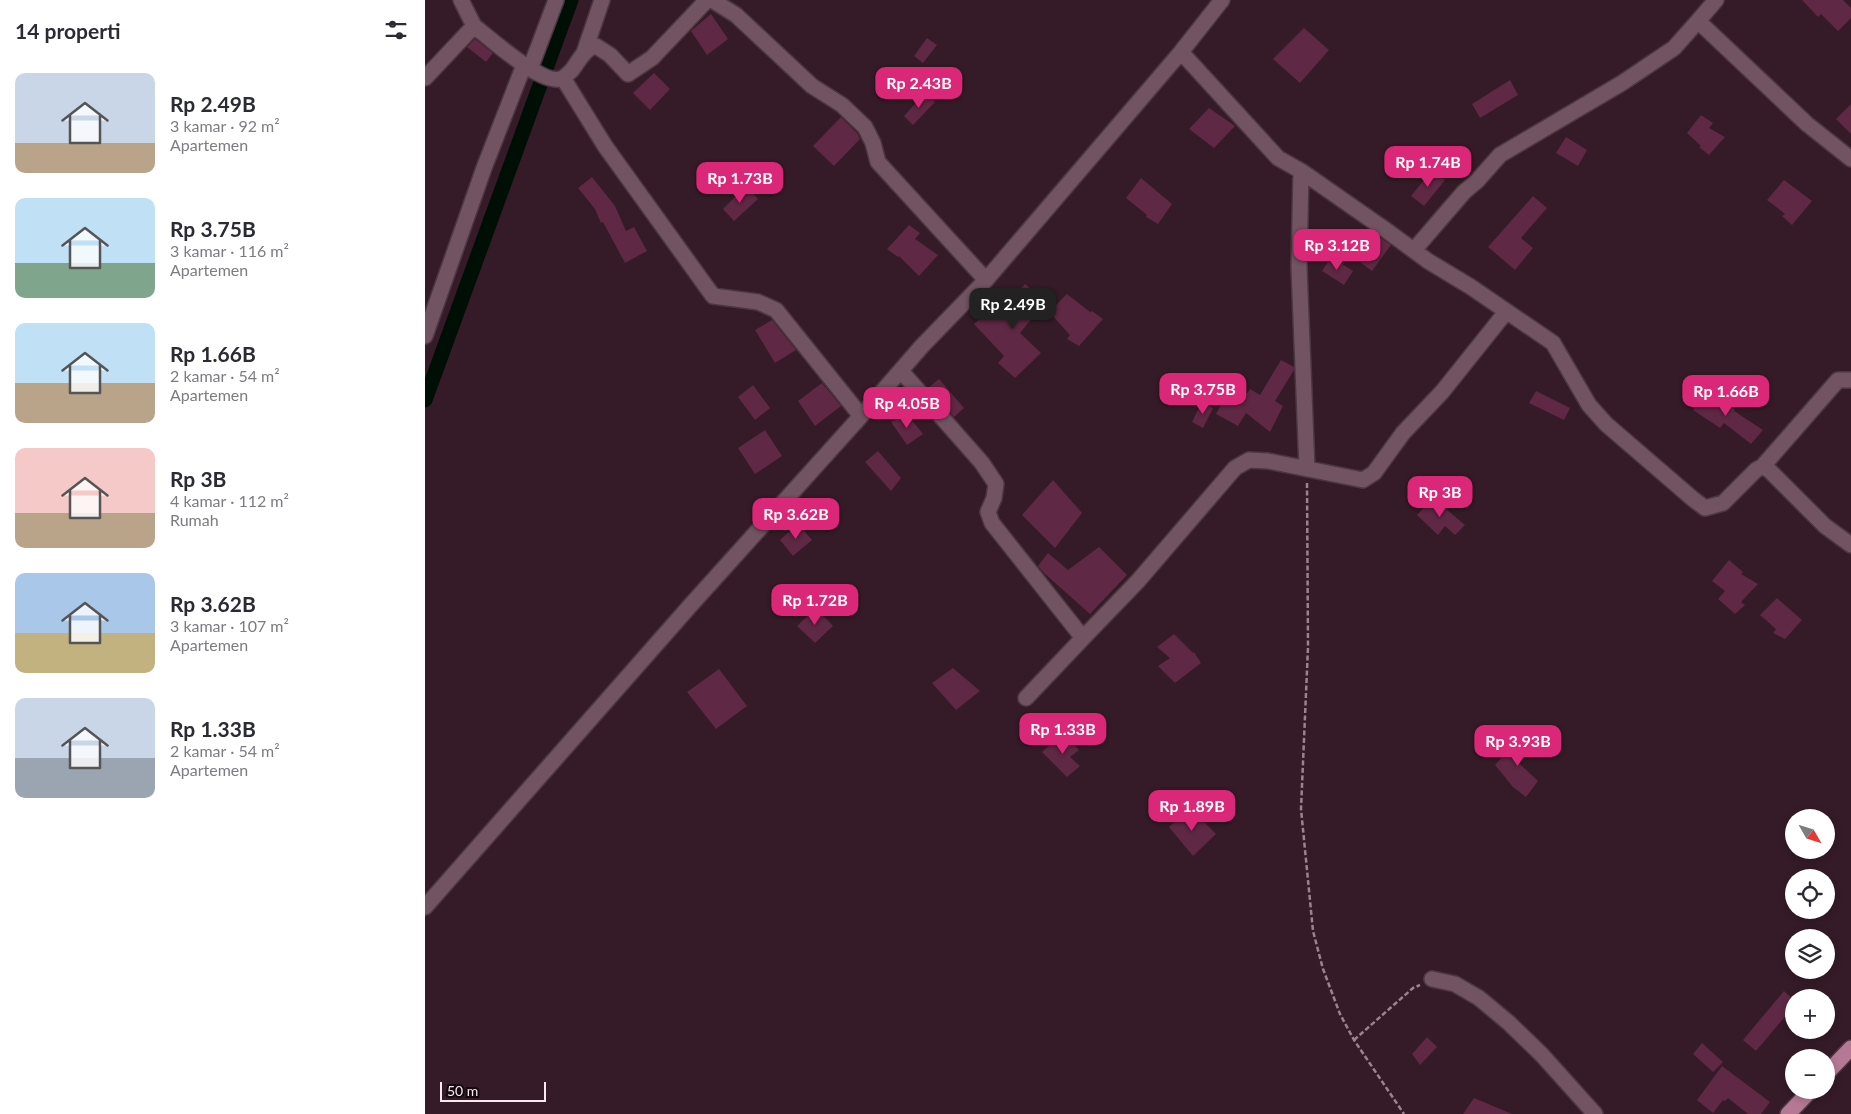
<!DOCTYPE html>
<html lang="id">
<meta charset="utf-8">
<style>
:root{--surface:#fff;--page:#f2f2f3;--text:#2b2b33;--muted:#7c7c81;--accent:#db2777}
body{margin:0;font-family:Lato,sans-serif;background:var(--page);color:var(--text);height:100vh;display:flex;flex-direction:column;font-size:19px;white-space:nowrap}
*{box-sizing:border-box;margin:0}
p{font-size:16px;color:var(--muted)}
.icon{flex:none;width:28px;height:28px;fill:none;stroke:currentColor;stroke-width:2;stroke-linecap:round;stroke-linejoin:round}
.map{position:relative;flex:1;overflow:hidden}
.panel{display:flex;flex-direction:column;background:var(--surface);width:425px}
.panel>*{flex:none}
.needle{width:32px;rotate:129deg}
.fabs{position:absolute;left:1360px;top:809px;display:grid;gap:10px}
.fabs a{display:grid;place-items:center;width:50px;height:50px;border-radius:50%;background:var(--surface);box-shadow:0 2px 8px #0003;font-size:25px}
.scale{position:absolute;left:15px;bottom:12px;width:106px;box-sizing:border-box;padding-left:5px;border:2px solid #fae8f0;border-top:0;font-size:14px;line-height:18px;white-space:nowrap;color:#fae8f0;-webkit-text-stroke:4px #14090e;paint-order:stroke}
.price{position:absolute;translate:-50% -42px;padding:0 11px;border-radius:10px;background:var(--accent);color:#fff;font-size:16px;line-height:32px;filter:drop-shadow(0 1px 2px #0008)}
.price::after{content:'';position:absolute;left:50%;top:30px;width:15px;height:11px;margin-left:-8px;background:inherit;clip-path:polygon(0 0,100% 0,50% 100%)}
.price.selected{background:#222;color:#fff}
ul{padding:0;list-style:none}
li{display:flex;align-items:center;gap:15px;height:125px;padding:0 15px}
li span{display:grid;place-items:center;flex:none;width:140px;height:100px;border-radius:10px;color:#555}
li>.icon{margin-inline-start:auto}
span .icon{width:60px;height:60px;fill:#fffc;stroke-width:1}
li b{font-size:21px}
h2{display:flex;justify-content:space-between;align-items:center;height:60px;padding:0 15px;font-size:21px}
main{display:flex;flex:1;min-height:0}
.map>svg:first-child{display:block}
</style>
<main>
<section class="panel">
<h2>14 properti<svg class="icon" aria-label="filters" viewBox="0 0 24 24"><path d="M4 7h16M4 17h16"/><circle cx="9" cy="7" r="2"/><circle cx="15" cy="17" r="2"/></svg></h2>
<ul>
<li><span style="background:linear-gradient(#c9d6e8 70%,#b9a48a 0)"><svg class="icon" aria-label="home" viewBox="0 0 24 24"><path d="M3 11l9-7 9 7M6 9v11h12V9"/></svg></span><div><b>Rp 2.49B</b><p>3 kamar · 92 m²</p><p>Apartemen</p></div></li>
<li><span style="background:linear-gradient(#bfe0f5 65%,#7fa58c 0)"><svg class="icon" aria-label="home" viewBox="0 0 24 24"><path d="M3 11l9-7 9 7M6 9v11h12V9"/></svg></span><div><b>Rp 3.75B</b><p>3 kamar · 116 m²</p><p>Apartemen</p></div></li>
<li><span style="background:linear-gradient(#bfe0f5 60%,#b9a48a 0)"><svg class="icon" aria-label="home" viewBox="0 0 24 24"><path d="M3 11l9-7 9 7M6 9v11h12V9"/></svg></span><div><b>Rp 1.66B</b><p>2 kamar · 54 m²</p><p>Apartemen</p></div></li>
<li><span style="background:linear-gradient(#f6c9c9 65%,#b9a48a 0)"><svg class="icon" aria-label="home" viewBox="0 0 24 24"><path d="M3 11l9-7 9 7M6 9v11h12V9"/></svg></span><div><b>Rp 3B</b><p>4 kamar · 112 m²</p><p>Rumah</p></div></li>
<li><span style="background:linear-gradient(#a9c7e8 60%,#c2b280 0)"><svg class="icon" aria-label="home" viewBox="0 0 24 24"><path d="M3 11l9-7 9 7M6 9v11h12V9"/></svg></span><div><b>Rp 3.62B</b><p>3 kamar · 107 m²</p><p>Apartemen</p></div></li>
<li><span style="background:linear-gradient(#c9d6e8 60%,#9aa5b1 0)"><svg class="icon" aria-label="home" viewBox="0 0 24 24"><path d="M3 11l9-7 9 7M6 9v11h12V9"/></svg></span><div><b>Rp 1.33B</b><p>2 kamar · 54 m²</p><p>Apartemen</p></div></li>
</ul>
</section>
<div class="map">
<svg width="1426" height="1114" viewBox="0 0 1426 1114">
<rect width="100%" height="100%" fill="#341b27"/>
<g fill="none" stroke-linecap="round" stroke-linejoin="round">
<path stroke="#000f05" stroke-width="15" d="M0,400L146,0"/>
</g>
<path fill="#5f2844" d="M1377,0H1418L1426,8V18L1413,31L1396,14L1393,17Z
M286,14L303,39L282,55L266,31Z
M879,28L904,50L875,83L848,59Z
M502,38L512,45L498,63L489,56Z
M50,39L68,53L61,62L42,47Z
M229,73L245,89L225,110L208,93Z
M1085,80L1093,95L1055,118L1047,104Z
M500,93L510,102L488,125L479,116Z
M1426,104V134L1411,119Z
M784,108L810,126L789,148L764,129Z
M1276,115L1288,123L1284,128L1300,137L1284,155L1274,147L1276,146L1262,133Z
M416,117L432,133L435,139L409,166L388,146Z
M1141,137L1162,150L1153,166L1131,153Z
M1007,170L1020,180L999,206L986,196Z
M167,177L190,206L201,231L209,227L222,251L200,263L178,222L176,223L170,209L153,188Z
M716,178L747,204L733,224L721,217L722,215L701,198Z
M1359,180L1387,201L1367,225L1357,216L1360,214L1342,200Z
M321,186L333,199L309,221L298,209Z
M1108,196L1122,208L1096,238L1108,248L1090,270L1063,247Z
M484,225L495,233L490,239L513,255L494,276L474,256L473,257L462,249Z
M954,237L966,245L947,271L935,262Z
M906,257L928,271L919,285L897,271Z
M600,284L621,301L595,333L616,353L590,378L573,363L579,356L549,324L567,309L573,316Z
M642,294L665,312L667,311L678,319L654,346L642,339L645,335L624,312Z
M347,320L371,350L350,363L330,330Z
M856,360L869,367V370L850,401L858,406L845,432L821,413L813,426L791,414L800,397L814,405L825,389L835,395Z
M514,379L539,408L529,417L503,388Z
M397,383L416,406L390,426L373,401Z
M328,385L345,408L330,420L313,397Z
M1284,390L1310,410L1309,411L1338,430L1326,444L1299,423L1295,428L1268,410Z
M1111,391L1145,408L1139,420L1104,403Z
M777,402L788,408L778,428L767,422Z
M481,413L498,434L482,445L466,422Z
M340,430L357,456L330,474L313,448Z
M453,451L476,478L466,491L440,462Z
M628,480L657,513L630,548L597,515Z
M1008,498L1040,525L1030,535L1020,526L1013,535L992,515Z
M373,524L387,540L368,556L355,540Z
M674,547L702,575L665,614L619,573L613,566L623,553L643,570Z
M1304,560L1318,572L1316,574L1333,584L1316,602L1320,605L1310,614L1293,599L1300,591L1287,581Z
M1352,598L1377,620L1360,639L1348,633L1351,629L1335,615Z
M391,608L408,626L390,643L372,626Z
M749,634L768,653L769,652L776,663L750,683L733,666L745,658L732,647Z
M528,668L555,691L531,710L507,683Z
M294,669L322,706L291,729L262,692Z
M638,733L654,750L645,757L655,766L642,777L617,752Z
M1096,737L1110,748L1094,763L1113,781L1101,797L1088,787L1070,765Z
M765,808L791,834L768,856L744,827Z
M1359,991L1369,1000V1006L1331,1051L1318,1040Z
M1002,1037L1012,1047L995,1065L987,1054Z
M1277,1043L1298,1062L1288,1072L1268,1054Z
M1297,1066L1345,1102L1336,1114H1323L1303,1098L1300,1101L1298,1100L1288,1113L1272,1100Z
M1049,1098L1087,1114H1038Z"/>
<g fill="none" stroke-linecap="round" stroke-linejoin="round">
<g stroke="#4b3741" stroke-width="18">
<path id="minor" d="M36,0L49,26
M287,0L311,15L387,86L417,105L440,127L448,143L453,162L561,280
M1291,0L1273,21L1382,124L1426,159
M756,52L853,158L876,171L965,233L1003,261L1046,287L1128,343L1164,405L1181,424L1268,499L1280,508L1298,503L1331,470L1338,466L1345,471L1400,526L1426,545
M159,53L177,0
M105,69L131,0
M0,78L49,26C65,38 119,88 138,78C141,76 145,72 147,70C154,61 160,47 171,46L185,55L203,74L227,58L282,0
M138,78L180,146L288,296L333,302L351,310L436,416
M876,171L874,267L882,469
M989,250L1039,192L1052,181L1075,155L1197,83L1249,48L1273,21
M0,336L59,168L99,65
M476,371L557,463L571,484L569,498L563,512L567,523L658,638L713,581L810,468L824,460L843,461L938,480L949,473L978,433L1017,392L1081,312
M1338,466L1413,380H1426
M601,698L658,638
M0,907L264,607L436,416L497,346L561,280L756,52L797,0
M1007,979L1030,984L1054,998L1084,1023L1117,1055L1170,1114"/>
</g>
<g stroke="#4b3741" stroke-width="18">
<path id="major" d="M1401,1074L1426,1048
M1363,1114L1386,1090"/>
</g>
<path stroke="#99848e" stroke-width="2.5" stroke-dasharray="5 2.5" stroke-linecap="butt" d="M882,483L883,647L876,809L888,931L898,969L915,1014L929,1040L979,1114
M929,1040L988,988L995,985"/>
<use href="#minor" stroke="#715361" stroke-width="15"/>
<use href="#major" stroke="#b57995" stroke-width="15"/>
</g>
</svg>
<div class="fabs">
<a><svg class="needle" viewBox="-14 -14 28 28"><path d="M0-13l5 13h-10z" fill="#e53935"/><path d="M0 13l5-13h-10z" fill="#7c7c81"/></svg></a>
<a><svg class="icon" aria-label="locate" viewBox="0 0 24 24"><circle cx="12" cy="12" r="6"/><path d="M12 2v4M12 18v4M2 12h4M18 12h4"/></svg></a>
<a><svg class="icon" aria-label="layers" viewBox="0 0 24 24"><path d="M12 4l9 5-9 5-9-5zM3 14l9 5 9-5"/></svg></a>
<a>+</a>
<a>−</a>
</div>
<div class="scale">50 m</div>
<b class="price" style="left:494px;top:109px">Rp 2.43B</b>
<b class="price" style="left:1003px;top:188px">Rp 1.74B</b>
<b class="price" style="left:315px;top:204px">Rp 1.73B</b>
<b class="price" style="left:912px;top:271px">Rp 3.12B</b>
<b class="price selected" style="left:588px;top:330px">Rp 2.49B</b>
<b class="price" style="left:778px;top:415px">Rp 3.75B</b>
<b class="price" style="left:1301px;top:417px">Rp 1.66B</b>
<b class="price" style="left:482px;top:429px">Rp 4.05B</b>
<b class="price" style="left:1015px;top:518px">Rp 3B</b>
<b class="price" style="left:371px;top:540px">Rp 3.62B</b>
<b class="price" style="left:390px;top:626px">Rp 1.72B</b>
<b class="price" style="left:638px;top:755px">Rp 1.33B</b>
<b class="price" style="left:1093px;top:767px">Rp 3.93B</b>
<b class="price" style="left:767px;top:832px">Rp 1.89B</b>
</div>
</main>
